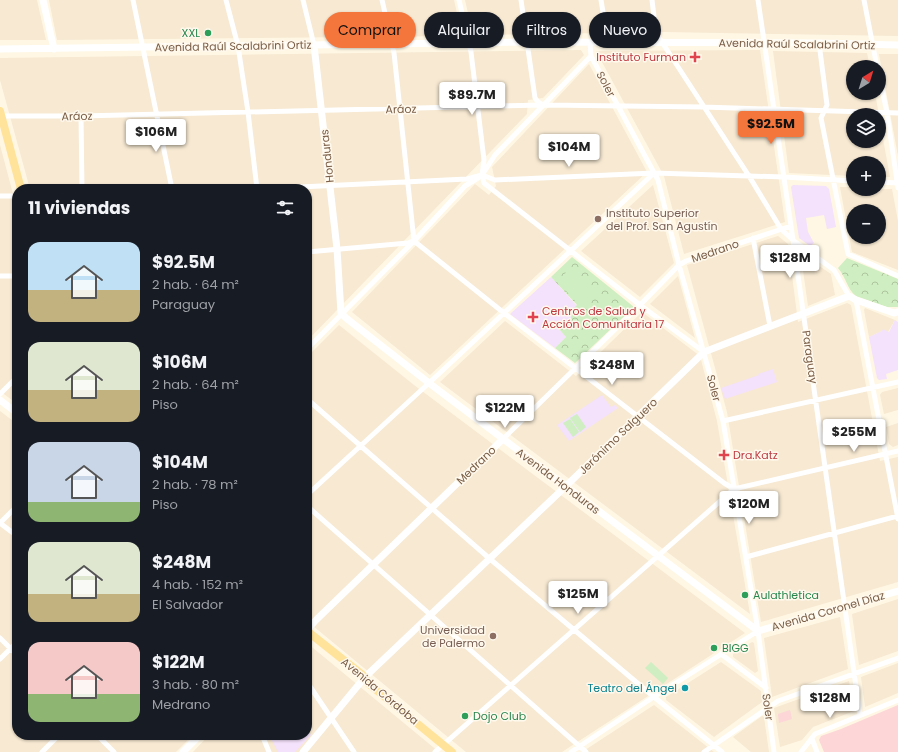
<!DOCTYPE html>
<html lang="es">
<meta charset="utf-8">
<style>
:root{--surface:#171b24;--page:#20242c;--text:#f1f3f6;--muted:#9ea1a6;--accent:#f5763c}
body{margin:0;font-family:Poppins,sans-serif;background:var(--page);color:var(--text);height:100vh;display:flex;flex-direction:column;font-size:15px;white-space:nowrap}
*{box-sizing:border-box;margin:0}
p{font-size:13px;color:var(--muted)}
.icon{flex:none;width:22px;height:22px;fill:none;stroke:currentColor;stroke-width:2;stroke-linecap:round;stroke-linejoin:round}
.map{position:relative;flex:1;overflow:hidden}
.side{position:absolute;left:12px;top:184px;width:300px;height:556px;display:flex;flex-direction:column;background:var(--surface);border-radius:16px;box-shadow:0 1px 3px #0004}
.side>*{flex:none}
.hud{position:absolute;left:324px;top:12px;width:380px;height:36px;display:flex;gap:8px}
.needle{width:26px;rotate:38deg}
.controls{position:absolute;left:846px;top:60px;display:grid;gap:8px}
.controls a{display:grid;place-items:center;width:40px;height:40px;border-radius:50%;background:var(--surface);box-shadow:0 1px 3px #0004;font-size:20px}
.price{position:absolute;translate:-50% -34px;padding:0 9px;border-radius:4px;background:#fff;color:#222;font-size:13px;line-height:26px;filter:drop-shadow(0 1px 2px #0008)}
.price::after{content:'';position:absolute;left:50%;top:24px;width:12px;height:9px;margin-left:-6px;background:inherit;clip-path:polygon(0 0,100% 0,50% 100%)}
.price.on{background:var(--accent);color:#111}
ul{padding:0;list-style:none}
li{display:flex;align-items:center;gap:12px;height:100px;padding:0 16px}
li span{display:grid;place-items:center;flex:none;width:112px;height:80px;border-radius:12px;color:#555}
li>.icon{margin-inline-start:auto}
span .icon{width:48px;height:48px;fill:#fffc;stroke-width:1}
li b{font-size:17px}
h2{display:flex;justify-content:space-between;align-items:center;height:48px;padding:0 16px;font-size:17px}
.chip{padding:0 14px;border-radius:18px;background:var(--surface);box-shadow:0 1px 3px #0004;font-size:14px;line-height:36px}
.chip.on{background:var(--accent);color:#111}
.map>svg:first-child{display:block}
</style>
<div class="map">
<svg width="898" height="752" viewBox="0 0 898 752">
<defs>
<pattern id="park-crowns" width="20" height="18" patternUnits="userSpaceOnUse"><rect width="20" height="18" fill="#cfeec1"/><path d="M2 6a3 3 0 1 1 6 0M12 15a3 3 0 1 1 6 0" fill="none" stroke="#adc49f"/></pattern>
</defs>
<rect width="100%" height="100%" fill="#fff7e4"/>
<path fill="#f7e9d2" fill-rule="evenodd" d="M0,0H37L46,40H0Z
M49,0H454L462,36L57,40Z
M465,0H898V36L664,32L473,35Z
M581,50L584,55L543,98L528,100L527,114L307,341V189H30L0,80V58Z
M760,50L785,222L684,254L664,176L596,51Z
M773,51L867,53L870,67H853V93H875L879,115H853V141H879V117L890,177H879V163H853V176L789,173Z
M879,54H898V156Z
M589,64L647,172L430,375L352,312L475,184L489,195L496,186L492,167Z
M0,145L17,209V404L0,391Z
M653,185L674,263L640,297L581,251Z
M840,187H853V189H892L898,221V270L852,252ZM853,211H879V237H853Z
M778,236L788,244L798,322L847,303L851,305L880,461L898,457V582L761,622L727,412L687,265Z
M803,255L831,274L835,295L808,306L801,256Z
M678,276L695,338L650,304Z
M865,308L895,320L888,332L882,331L869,337L864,310Z
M642,312L700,356L717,421L750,614L440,382L505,321L576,376Z
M339,325L414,385L745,633L562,752H466L307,621V357Z
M898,388V410L884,414L880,395L882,392Z
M0,411L17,424V735H193L176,752H0Z
M898,423V445L893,447L889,444L886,427Z
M898,599V651L859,665L852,614Z
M840,617L848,669L772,697L764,638Z
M752,642L754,643L758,671L755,673L733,657V654Z
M307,643L439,752H193L209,735H307Z
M721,662L761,691L762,702L714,737L666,700V697Z
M898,663V693L865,707L861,677Z
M849,681L854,711L813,727L802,740L780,747L774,708Z
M654,705L714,752H582Z
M762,716L764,717L769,752H751L733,737Z"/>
<path fill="#f4e1fb" d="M793,185L826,186L829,189L836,227L827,229L824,215L806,218L808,232L814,243L810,246L799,238L791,187Z
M551,277L577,306L571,318L559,329L566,337L555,348L510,314Z
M895,320L898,322V370L886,374L887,379L879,380L877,378L869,337L882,331L883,329L889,332Z
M773,369L777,382L725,399L721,388L759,375L758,374Z
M602,395L611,407L615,405L618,408L569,441L557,425Z
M307,729L311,735L295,752H278L269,735H307Z"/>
<path fill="#fdd6d7" d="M898,705V752H824L819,740L821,736L841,729Z
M790,710L792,719L779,723L778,714Z"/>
<path fill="url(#park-crowns)" d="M572,257L634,307L575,363L555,348L566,337L559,329L571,318V311L577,305L551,277Z
M847,258L898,279V307H887L856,296C847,289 846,277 838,268Z"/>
<path fill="#cfeec1" d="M571,268L592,291L578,304L557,281Z
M577,414L586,427L580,432L570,418Z
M570,419L579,432L573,437L563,423Z
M651,662L668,678L663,684L645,668Z"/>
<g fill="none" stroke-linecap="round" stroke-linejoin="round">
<path stroke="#fff" stroke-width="5" d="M133,0L172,189
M226,0L238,46L248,112L257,189
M303,0L314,45
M382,0L394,53L414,241L504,313L724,483L734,489
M459,0L471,52L484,160L482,175L484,183L640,305L704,352
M521,0L535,98L538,102L543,105
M601,0L608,42
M652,0L656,33L749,176L781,229L794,241L834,270L849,296
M758,0L791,226L860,715
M864,0L877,67
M590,43L591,56L658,180L679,265L723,421L758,631L774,752
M819,43L827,105L821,118L848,254L898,276
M879,75L887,113L898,188
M0,116H81L544,105L703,107L898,113
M81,116L82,189
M484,172L495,155L591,56
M879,182L898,183
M258,189L467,179L482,175L495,180L654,173L784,177L853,181
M0,196H17
M753,238L770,326
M307,252L408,243L413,241
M0,276H17
M856,300L898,519
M307,349L414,241L465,186L478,178
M0,394L17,377
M307,399L490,559L654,697L722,752
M723,421L898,382
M503,439L640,305L679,265L686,261L791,226
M307,495L429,383L654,173
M17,506L0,523L17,536
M307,506L586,752
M746,557L898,516
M0,638L17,655
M721,654L766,688
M0,659L17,642
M307,682L354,752
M97,735L114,752
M262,735L269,752
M812,739L817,752
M42,752L59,735
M435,752L734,489L898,451
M571,752L655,696L758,631
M704,752L778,701L898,658
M801,752L815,734L898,700"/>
<path stroke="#fff" stroke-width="7" d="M43,0L54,49
M314,45L337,249L341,313L346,318L429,383L758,631L898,591
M0,49L528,42L819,43L898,45
M0,400L17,413
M307,630L316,620L503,439
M183,752L200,735
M303,752L365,677L566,486L704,352L849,296L856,300L894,313L898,312"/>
<path stroke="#ffe39b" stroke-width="8" d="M0,111L21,189
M307,631L365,677L369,684L452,752"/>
</g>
<g fill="#2e9e5b" stroke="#fff9ed" stroke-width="1.5">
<circle cx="208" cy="33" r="4"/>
<circle cx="745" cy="595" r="4"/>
<circle cx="714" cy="648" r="4"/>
<circle cx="465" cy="716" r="4"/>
</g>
<g fill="#e0444e" stroke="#fff9ed" stroke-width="1.5">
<path d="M693 51h4v4h4v4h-4v4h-4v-4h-4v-4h4z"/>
<path d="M531 311h4v4h4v4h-4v4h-4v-4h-4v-4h4z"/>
<path d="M722 449h4v4h4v4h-4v4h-4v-4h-4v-4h4z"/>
</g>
<g fill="#8d6e63" stroke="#fff9ed" stroke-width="1.5">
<circle cx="598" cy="219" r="4"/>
<circle cx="493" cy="636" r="4"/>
</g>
<circle fill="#0f9aa8" stroke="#fff9ed" stroke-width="1.5" cx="685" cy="688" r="4"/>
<g text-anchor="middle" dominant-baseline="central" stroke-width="3" stroke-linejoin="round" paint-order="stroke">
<g font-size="11" fill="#27864d" stroke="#fff9ed" text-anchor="start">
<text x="200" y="33" text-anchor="end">XXL</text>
<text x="753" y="595">Aulathletica</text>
<text x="722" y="648">BIGG</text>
<text x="473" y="716">Dojo Club</text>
</g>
<g font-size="11" fill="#7a5d46" stroke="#fff9ed">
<text transform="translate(797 44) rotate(1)">Avenida Raúl Scalabrini Ortiz</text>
<text transform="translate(233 46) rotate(-1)">Avenida Raúl Scalabrini Ortiz</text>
<text transform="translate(606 84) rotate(62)">Soler</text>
<text transform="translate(401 109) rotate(-1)">Aráoz</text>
<text transform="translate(77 116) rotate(-1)">Aráoz</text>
<text transform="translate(327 156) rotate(-96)">Honduras</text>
<text transform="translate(715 251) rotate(-19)">Medrano</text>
<text transform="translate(810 357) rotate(82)">Paraguay</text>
<text transform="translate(714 388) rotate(75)">Soler</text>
<text transform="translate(618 436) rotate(-44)">Jerónimo Salguero</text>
<text transform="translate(476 465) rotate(-44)">Medrano</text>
<text transform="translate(558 481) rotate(37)">Avenida Honduras</text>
<text transform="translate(828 611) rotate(-16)">Avenida Coronel Díaz</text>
<text transform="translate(380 691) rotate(40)">Avenida Córdoba</text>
<text transform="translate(768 707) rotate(82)">Soler</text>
</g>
<g font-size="11" fill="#be3a42" stroke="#fff9ed" text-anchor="start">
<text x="686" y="57" text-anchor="end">Instituto Furman</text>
<text x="542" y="311">Centros de Salud y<tspan x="542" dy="13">Acción Comunitaria 17</tspan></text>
<text x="733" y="455">Dra.Katz</text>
</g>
<g font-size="11" fill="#785e54" stroke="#fff9ed" text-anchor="start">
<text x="606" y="213">Instituto Superior<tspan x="606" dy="13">del Prof. San Agustín</tspan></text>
<text x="485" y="630" text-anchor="end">Universidad<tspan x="485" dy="13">de Palermo</tspan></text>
</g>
<g font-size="11" fill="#0d838f" stroke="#fff9ed" text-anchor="end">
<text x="677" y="688">Teatro del Ángel</text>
</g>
</g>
</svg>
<div class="controls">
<a><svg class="needle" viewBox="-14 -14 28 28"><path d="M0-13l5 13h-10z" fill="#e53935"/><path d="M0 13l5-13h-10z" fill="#9ea1a6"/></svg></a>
<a><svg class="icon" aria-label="layers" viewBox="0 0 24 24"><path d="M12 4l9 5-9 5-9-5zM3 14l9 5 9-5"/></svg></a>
<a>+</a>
<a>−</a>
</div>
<b class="price" style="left:472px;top:116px">$89.7M</b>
<b class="price on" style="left:771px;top:145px">$92.5M</b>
<b class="price" style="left:156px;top:153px">$106M</b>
<b class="price" style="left:569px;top:168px">$104M</b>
<b class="price" style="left:790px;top:279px">$128M</b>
<b class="price" style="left:612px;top:386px">$248M</b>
<b class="price" style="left:505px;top:429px">$122M</b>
<b class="price" style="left:854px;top:453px">$255M</b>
<b class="price" style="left:749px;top:525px">$120M</b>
<b class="price" style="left:578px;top:615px">$125M</b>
<b class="price" style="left:830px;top:719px">$128M</b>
<div class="hud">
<a class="chip on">Comprar</a>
<a class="chip">Alquilar</a>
<a class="chip">Filtros</a>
<a class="chip">Nuevo</a>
</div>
<section class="side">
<h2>11 viviendas<svg class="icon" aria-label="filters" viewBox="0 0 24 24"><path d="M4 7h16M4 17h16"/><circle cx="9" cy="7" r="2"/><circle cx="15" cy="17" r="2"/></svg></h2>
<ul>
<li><span style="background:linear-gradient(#bfe0f5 60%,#c2b280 0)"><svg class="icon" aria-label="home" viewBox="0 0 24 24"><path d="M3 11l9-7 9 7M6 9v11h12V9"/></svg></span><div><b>$92.5M</b><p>2 hab. · 64 m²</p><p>Paraguay</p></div></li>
<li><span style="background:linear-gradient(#dfe7d0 60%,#c2b280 0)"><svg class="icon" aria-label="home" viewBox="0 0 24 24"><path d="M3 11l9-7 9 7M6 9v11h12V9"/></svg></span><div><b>$106M</b><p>2 hab. · 64 m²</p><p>Piso</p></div></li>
<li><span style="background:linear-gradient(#c9d6e8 75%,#8fb573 0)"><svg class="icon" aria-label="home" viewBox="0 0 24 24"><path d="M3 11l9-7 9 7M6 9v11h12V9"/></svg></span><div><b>$104M</b><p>2 hab. · 78 m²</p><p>Piso</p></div></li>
<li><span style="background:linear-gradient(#dfe7d0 65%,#c2b280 0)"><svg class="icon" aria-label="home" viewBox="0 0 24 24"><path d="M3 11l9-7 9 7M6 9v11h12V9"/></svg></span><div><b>$248M</b><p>4 hab. · 152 m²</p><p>El Salvador</p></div></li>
<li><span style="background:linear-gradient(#f6c9c9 65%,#8fb573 0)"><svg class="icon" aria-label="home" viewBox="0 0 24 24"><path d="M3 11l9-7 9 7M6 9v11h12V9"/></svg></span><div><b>$122M</b><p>3 hab. · 80 m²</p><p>Medrano</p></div></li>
</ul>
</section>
</div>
